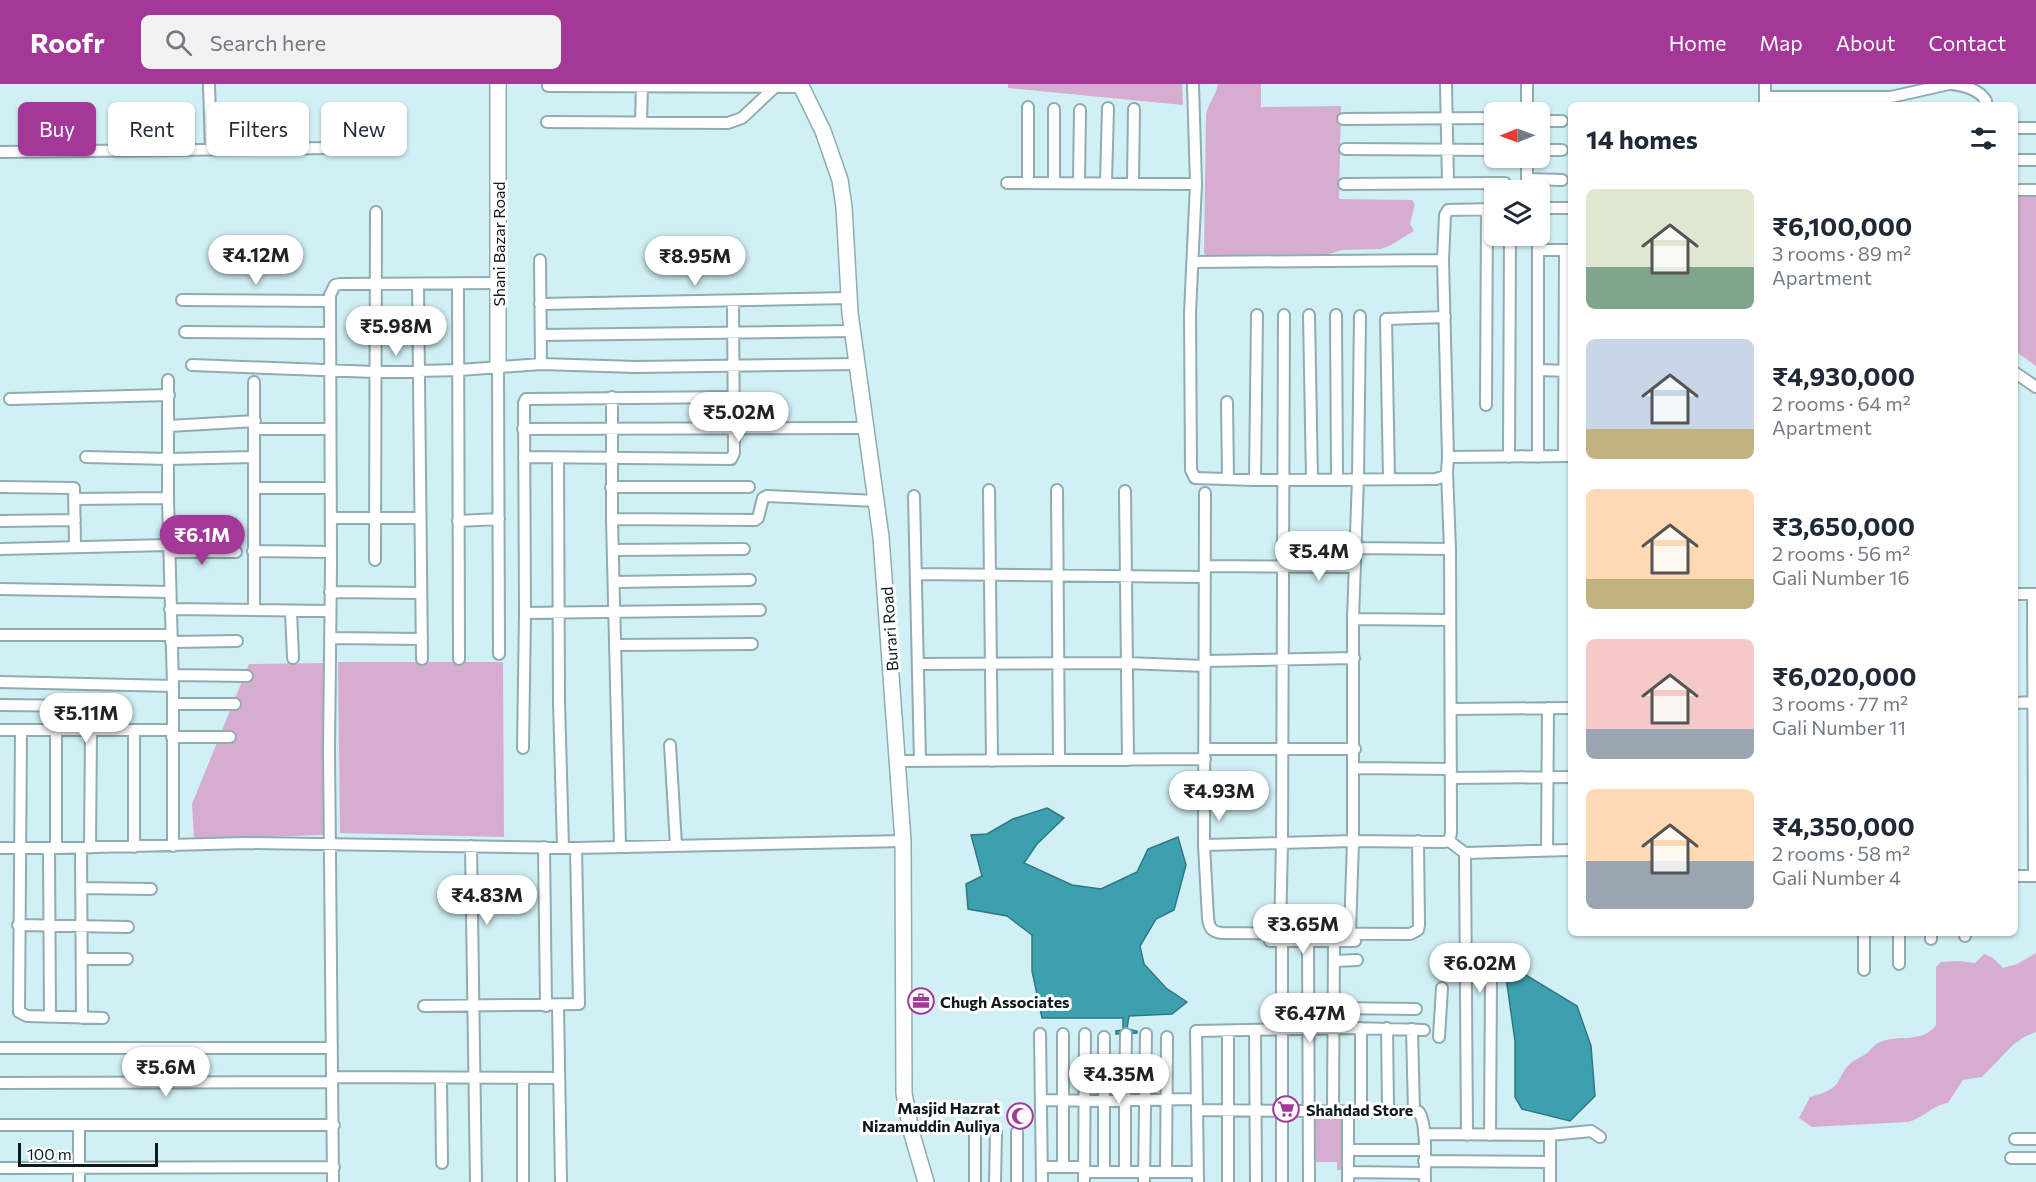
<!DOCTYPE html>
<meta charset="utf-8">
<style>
:root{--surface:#fff;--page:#f2f2f3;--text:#1f2937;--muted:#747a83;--accent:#a33899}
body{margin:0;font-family:Commissioner,sans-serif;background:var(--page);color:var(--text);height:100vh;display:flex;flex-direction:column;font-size:22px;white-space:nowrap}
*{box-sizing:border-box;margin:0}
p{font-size:20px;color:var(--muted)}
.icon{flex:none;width:33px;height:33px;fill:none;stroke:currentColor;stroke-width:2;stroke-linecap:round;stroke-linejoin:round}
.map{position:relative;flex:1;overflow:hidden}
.panel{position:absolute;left:1568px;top:18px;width:450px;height:834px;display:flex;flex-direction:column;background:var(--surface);border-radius:9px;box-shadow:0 2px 4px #0004}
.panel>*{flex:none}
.guide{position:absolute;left:18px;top:18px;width:570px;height:54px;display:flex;gap:12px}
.needle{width:39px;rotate:269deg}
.controls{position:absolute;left:1484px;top:18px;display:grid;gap:12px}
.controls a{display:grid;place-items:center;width:66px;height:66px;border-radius:9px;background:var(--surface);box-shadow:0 2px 4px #0004;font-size:30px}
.scale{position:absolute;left:18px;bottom:15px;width:140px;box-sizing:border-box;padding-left:6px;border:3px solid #0f1a1c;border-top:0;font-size:16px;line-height:21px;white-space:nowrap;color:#0f1a1c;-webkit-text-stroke:4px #fff;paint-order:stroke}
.price{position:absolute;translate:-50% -51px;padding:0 14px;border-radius:21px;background:#fff;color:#222;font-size:20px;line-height:39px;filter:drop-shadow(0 2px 3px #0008)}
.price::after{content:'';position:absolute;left:50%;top:36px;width:18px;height:14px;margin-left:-9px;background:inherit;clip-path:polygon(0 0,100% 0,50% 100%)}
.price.current{background:var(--accent);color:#fff}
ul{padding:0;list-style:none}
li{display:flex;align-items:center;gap:18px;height:150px;padding:0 18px}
li span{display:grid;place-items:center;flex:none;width:168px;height:120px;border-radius:9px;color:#555}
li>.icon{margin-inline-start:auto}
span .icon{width:72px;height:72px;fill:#fffc;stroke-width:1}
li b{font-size:26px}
h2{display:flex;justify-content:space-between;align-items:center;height:72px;padding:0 18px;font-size:26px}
.tag{padding:0 21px;border-radius:9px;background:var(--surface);box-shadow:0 2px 4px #0004;font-size:21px;line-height:54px}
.tag.current{background:var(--accent);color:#fff}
header{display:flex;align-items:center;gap:36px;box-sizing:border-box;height:84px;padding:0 30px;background:var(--accent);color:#fff}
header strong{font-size:28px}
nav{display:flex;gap:33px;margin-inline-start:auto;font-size:21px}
.search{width:420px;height:54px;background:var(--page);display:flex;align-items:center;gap:15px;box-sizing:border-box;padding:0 21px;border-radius:9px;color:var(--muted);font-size:22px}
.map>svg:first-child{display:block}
</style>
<header>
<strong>Roofr</strong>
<div class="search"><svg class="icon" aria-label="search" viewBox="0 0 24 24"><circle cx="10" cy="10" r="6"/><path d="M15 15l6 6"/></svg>Search here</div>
<nav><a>Home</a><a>Map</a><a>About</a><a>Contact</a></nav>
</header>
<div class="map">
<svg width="2036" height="1098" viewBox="0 0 2036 1098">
<rect width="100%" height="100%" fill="#d1f0f5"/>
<path fill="#d6add0" d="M1008,0H1182L1183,21L1008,4Z
M1218,0H1261V23L1341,22L1339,115L1412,116L1415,120L1410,140L1414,147L1391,161L1381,165L1342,166L1319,173L1207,172L1204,169L1206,31C1208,19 1216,12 1218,0Z
M2014,113H2036V282L2015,267Z
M338,578H503L504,753L340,749Z
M324,579L323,751L194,755L192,720L249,580Z
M2036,869V948L2024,953L2013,961L1982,993L1963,996L1948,1019C1932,1021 1923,1035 1907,1038L1812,1043L1799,1034L1810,1013C1820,1010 1831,1008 1838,998C1842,991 1844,985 1851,979C1855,975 1862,973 1867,969C1872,965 1873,961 1880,958C1900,950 1922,960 1936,941V883L1941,878L1958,877L1975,879L1984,870L1993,874L2003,884L2017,880Z
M1312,1033H1345V1086H1337V1078H1311Z"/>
<path fill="#3da0af" stroke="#2f7883" stroke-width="1.5" d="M1047,724L1064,734L1037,760L1024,779L1072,801L1101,805L1137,788L1148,765L1178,753L1186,781L1174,826L1156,835L1140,862L1144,880L1166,904L1187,918L1172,930L1129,932L1127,945L1137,947V949L1116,950V947L1123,946V934H1042L1032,887V851L1007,832L968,825L966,800L982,792L971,751L987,750L1013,735Z
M1521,888L1577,922L1591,962L1595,1012L1570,1037L1522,1025L1515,1013V957L1506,893Z"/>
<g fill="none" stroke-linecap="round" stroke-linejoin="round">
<g stroke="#8facb0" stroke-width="14">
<path id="street" d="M209,0L211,66
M1193,0L1196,100L1190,229L1191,386L1195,394L1255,396L1436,395L1445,392L1447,388L1448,373L1443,176L1445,131L1448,126L1494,125
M1446,0L1448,99
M1527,0V28
M1951,0C1964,1 1980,6 1986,17
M548,2L801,3
M1765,13H1891L1949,0
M1765,21V0
M1054,25V98
M1343,35L1494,34
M1539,37H1562
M547,38L728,39L742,34L775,3
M641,39L642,0
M2014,44H2036
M1345,65L1494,66
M1539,66H1562
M0,68L333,64
M1527,74V95L1562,96
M2014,76H2036
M1079,98L1080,26
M1106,98L1108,24
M1007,99L1196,100
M1028,99V23
M1133,99L1134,25
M1344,100L1505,99
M2020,106H2036
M1539,124H1570
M1538,152V373
M1538,166H1570
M540,176L541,280
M1193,178L1443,176
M458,200L459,575
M418,201L422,575
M182,216L330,217
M540,220L849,214
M1309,231L1312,395
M1336,231L1337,394
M185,248L330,249
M541,251L853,247
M192,281L375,288L460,286L541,280L636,283L858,280
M498,283L499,570
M1538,286L1570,287
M2014,288L2036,303
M168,296V414L173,602V762
M612,313V435L620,762
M10,315L169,311
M1227,318L1228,395
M1486,321L1487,125
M169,342L255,337
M255,345H330
M523,345L867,344
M1564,372L1565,166
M86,373L169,375L254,373
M524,373L731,375L734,369L733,217
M1448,373L1570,372
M1509,373L1510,152
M558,374L559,617L563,763
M1389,394L1386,235L1445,233
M1255,396L1257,231
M0,403L74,404L75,463
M611,403H749
M254,404H330
M989,406L992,677
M1057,406L1059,676
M1125,407L1128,676
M1205,409L1204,761L1353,757L1443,758L1449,757L1451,749L1450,465L1447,388
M914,412L920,677
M75,415L168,414
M331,434H420
M612,435L755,436L758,434L763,414L767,412L877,417
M0,437L75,436
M458,437L499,435
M1356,464L1450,465
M0,465L169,461
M613,466L744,465
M253,467L331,468
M169,468H236
M375,476L376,128
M1205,482L1355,483
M916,490L1205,493
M614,498L750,496
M0,505L170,508
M330,508L421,509
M2014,510H2036
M2033,510L2034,792
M170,525L330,527
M254,526V298
M291,527L293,574
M525,529L760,526
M1353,535L1450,536
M0,551H171
M330,554L422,555
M171,558L237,557
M616,561L752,560
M1205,577L1354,574
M918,580L1126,579L1205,582
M173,591L247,592
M0,598L173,602
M2014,619L2036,618
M173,620H235
M0,621L84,622
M1451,625L1570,624
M0,646H172
M134,646V763
M21,647L19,928L27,932L103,934
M56,647V764
M172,653H230
M670,661L676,761
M523,664L525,529L524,319L526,315H530L734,313
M1204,665H1355
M898,677L1205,675
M1354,684L1451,685
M1451,694L1570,693
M1449,757L1465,769L1570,766
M1204,761L1208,834C1209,844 1212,848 1222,849L1410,850L1418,846L1419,841L1418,757
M471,762L476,1098
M544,763L546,922
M0,764H56L246,759L576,764L903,757
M49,764L50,933
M81,764L82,934
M90,764L91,646
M1547,767L1548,624
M1465,769L1467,1051
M2014,792H2036
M81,804L151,805
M18,841L128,843
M1350,848L1353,757V535L1358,394L1360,232
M1280,849L1282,758L1284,231
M1864,849V886
M1899,849V880
M1965,849V852
M1931,855V849
M1270,857H1355
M1282,857V1098
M1308,857L1309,1098
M82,875H127
M1334,877L1357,876
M558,921L561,1098
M424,922L579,920L576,764
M1334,924L1416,925
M1361,944V1024
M1387,944L1388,1022
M1412,945L1414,1028
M1228,947V1098
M1255,947L1256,1098
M1040,950L1042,1098
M1063,950V1083
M1439,953L1442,904
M0,964H332
M332,993L559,994
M441,994L442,1079
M523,994V1098
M0,999L332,998
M1125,1015L1126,950
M1042,1016L1124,1017
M1127,1016L1197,1015
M1198,1026L1419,1028C1428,1042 1424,1081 1425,1098
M1333,1028L1334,857
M1348,1028V1098
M0,1041H334
M79,1041V1098
M975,1047V1098
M1424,1050L1550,1051L1591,1047L1600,1053
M1490,1051L1491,893
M2015,1055H2036
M1348,1066H1424
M2011,1074H2036
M1424,1077L1550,1078
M1042,1083H1084
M0,1084L334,1083
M1084,1088H1198
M1104,1088V953
M1125,1088V1018
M1166,1088L1167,953
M1348,1088L1424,1089
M333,1098L329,665L331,481L330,211L335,201L340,200L497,199
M995,1098L996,1048
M1017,1098V1048
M1084,1098L1085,950
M1144,1098L1146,950
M1198,1098L1196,947L1354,944L1424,946
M1550,1098V1051"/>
</g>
<g stroke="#8facb0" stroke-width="18">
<path id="secondary" d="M800,0L823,47L840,96L844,123L850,229L881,453L903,757L904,1009L911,1047L926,1098
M498,283V0"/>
</g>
<use href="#street" stroke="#fff" stroke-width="10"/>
<use href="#secondary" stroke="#fff" stroke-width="15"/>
</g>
<defs>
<g id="office-ring" transform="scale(1.35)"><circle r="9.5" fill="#fff" stroke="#a33899" stroke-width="1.5"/><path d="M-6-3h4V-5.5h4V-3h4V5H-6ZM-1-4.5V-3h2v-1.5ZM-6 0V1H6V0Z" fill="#a33899"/></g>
<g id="supermarket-ring" transform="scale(1.35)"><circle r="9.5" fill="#fff" stroke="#a33899" stroke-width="1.5"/><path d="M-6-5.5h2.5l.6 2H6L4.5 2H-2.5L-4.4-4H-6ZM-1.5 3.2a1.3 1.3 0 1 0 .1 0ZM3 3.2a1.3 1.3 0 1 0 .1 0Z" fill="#a33899"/></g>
<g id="mosque-ring" transform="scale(1.35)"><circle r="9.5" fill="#fff" stroke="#a33899" stroke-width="1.5"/><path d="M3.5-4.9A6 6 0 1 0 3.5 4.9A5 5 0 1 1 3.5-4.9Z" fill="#a33899"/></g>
</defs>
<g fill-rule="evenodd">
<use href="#office-ring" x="921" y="917"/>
<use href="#supermarket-ring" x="1286" y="1025"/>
<use href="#mosque-ring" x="1020" y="1032"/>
</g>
<g text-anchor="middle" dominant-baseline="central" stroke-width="6" stroke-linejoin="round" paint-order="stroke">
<g font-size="16" fill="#0f1a1c" stroke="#fff">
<text transform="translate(498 160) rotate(-90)">Shani Bazar Road</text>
<text transform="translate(889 545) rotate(-94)">Burari Road</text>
</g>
<g font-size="16" font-weight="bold" fill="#0f1a1c" stroke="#fff" text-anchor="start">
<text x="940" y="917">Chugh Associates</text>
<text x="1000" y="1023" text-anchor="end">Masjid Hazrat<tspan x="1000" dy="18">Nizamuddin Auliya</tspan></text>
<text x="1306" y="1025">Shahdad Store</text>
</g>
</g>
</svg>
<div class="controls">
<a><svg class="needle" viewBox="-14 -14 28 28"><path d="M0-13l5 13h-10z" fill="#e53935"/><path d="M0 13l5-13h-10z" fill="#747a83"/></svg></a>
<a><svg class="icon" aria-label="layers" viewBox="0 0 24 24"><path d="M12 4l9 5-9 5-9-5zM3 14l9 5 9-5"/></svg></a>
</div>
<div class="scale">100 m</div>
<b class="price" style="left:256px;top:202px">₹4.12M</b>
<b class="price" style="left:695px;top:203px">₹8.95M</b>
<b class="price" style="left:396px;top:273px">₹5.98M</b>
<b class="price" style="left:739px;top:359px">₹5.02M</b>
<b class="price current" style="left:202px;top:482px">₹6.1M</b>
<b class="price" style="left:1319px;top:498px">₹5.4M</b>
<b class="price" style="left:86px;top:660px">₹5.11M</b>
<b class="price" style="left:1219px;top:738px">₹4.93M</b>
<b class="price" style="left:487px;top:842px">₹4.83M</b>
<b class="price" style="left:1303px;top:871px">₹3.65M</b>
<b class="price" style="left:1480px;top:910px">₹6.02M</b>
<b class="price" style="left:1310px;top:960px">₹6.47M</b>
<b class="price" style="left:166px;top:1014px">₹5.6M</b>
<b class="price" style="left:1119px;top:1021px">₹4.35M</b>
<div class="guide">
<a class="tag current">Buy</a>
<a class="tag">Rent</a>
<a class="tag">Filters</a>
<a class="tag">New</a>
</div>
<section class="panel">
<h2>14 homes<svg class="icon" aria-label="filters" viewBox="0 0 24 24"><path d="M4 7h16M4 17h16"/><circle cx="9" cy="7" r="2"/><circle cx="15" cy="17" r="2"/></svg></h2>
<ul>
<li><span style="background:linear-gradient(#dfe7d0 65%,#7fa58c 0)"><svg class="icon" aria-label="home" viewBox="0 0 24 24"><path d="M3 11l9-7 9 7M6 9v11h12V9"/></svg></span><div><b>₹6,100,000</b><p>3 rooms · 89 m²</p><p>Apartment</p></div></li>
<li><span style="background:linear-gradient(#c9d6e8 75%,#c2b280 0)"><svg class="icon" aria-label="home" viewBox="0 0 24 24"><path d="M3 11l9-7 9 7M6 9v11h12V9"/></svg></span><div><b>₹4,930,000</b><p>2 rooms · 64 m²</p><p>Apartment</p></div></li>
<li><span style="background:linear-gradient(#ffd9b3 75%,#c2b280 0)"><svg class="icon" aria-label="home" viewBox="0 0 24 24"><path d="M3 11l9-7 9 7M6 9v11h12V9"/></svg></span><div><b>₹3,650,000</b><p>2 rooms · 56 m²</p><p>Gali Number 16</p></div></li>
<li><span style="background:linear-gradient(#f6c9c9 75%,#9aa5b1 0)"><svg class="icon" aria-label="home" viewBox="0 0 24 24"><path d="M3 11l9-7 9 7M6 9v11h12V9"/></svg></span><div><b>₹6,020,000</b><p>3 rooms · 77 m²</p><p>Gali Number 11</p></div></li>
<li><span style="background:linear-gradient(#ffd9b3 60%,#9aa5b1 0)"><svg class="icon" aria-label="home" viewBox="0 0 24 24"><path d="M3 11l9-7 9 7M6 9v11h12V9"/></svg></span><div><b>₹4,350,000</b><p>2 rooms · 58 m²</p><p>Gali Number 4</p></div></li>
</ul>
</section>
</div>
